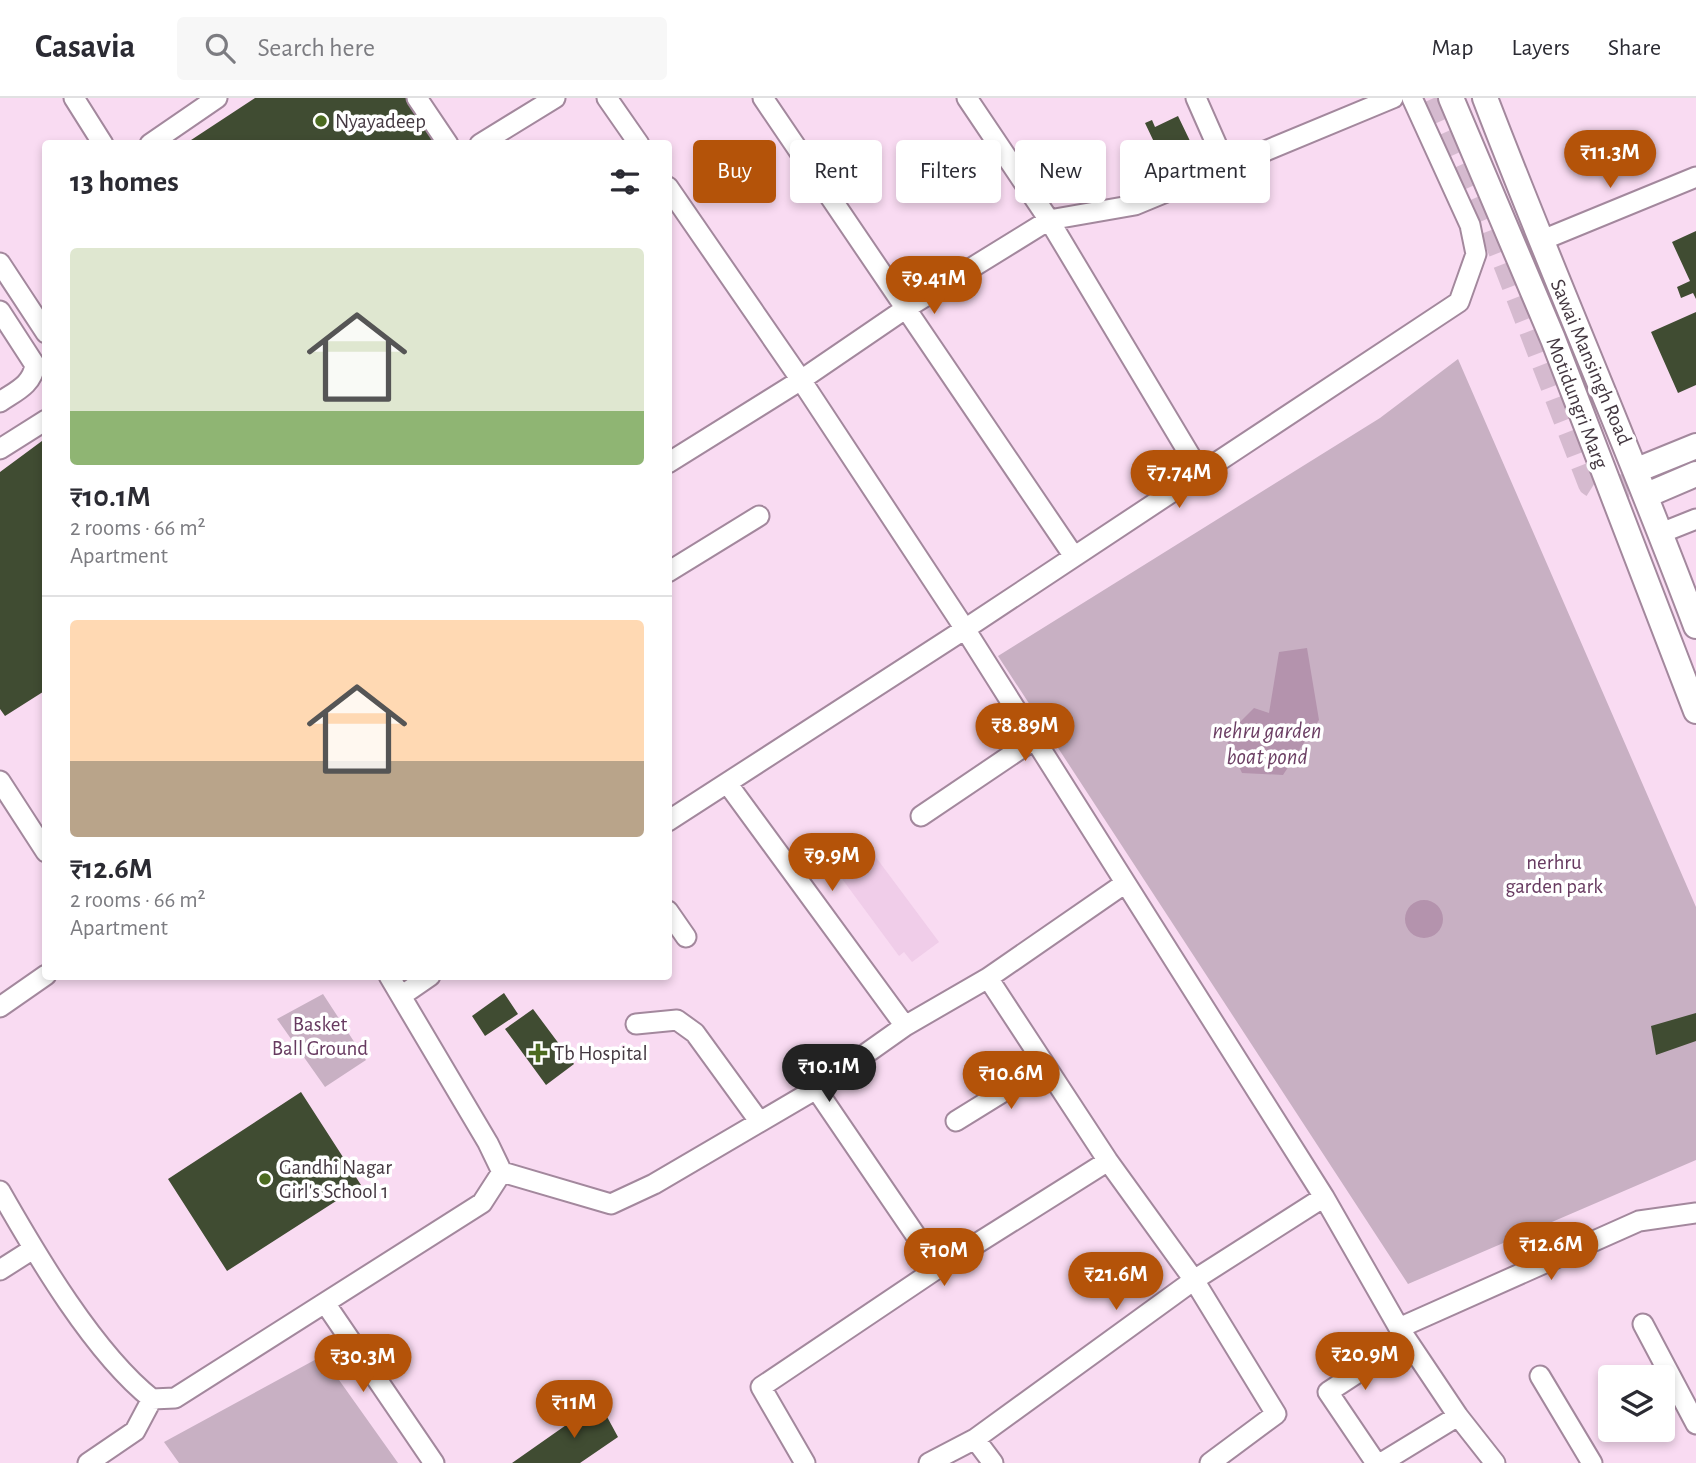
<!DOCTYPE html>
<meta charset="utf-8">
<style>
:root{--surface:#fff;--page:#f7f7f7;--text:#2b2b33;--muted:#7c7c81;--line:#e1e1e2;--accent:#b45309}
body{margin:0;font-family:"Alegreya Sans",sans-serif;background:var(--page);color:var(--text);height:100vh;display:flex;flex-direction:column;font-size:26px;white-space:nowrap}
*{box-sizing:border-box;margin:0}
p{font-size:23px;color:var(--muted)}
.icon{flex:none;width:38px;height:38px;fill:none;stroke:currentColor;stroke-width:2;stroke-linecap:round;stroke-linejoin:round}
.map{position:relative;flex:1;overflow:hidden}
.drawer{position:absolute;left:42px;top:42px;width:630px;height:840px;display:flex;flex-direction:column;background:var(--surface);border-radius:7px;box-shadow:0 4px 10px #0003}
.drawer>*{flex:none}
.guide{position:absolute;left:693px;top:42px;width:665px;height:63px;display:flex;gap:14px}
.buttons{position:absolute;left:1598px;top:1267px;display:grid;gap:14px}
.buttons a{display:grid;place-items:center;width:77px;height:77px;border-radius:7px;background:var(--surface);box-shadow:0 4px 10px #0003;font-size:35px}
.price{position:absolute;translate:-50% -60px;padding:0 16px;border-radius:24px;background:var(--accent);color:#fff;font-size:23px;line-height:46px;filter:drop-shadow(0 2px 4px #0008)}
.price::after{content:'';position:absolute;left:50%;top:42px;width:21px;height:16px;margin-left:-10px;background:inherit;clip-path:polygon(0 0,100% 0,50% 100%)}
.price.current{background:#222;color:#fff}
ul{padding:0;list-style:none}
li{display:grid;align-content:center;gap:14px;height:371px;padding:0 28px}
li+li{border-top:2px solid var(--line)}
li span{display:grid;place-items:center;height:217px;border-radius:7px;color:#555}
li>.icon{margin-inline-start:auto}
span .icon{width:126px;height:126px;fill:#fffc;stroke-width:1}
li b{font-size:30px}
h2{display:flex;justify-content:space-between;align-items:center;height:84px;padding:0 28px;font-size:30px}
.pill{padding:0 24px;border-radius:7px;background:var(--surface);box-shadow:0 4px 10px #0003;font-size:24px;line-height:63px}
.pill.current{background:var(--accent);color:#fff}
header{display:flex;align-items:center;gap:42px;box-sizing:border-box;height:98px;padding:0 35px;background:var(--surface);border-bottom:2px solid var(--line)}
header strong{font-size:33px}
nav{display:flex;gap:38px;margin-inline-start:auto;font-size:24px}
.search{width:490px;height:63px;background:var(--page);display:flex;align-items:center;gap:18px;box-sizing:border-box;padding:0 24px;border-radius:7px;color:var(--muted);font-size:26px}
.map>svg:first-child{display:block}
</style>
<header>
<strong>Casavia</strong>
<div class="search"><svg class="icon" aria-label="search" viewBox="0 0 24 24"><circle cx="10" cy="10" r="6"/><path d="M15 15l6 6"/></svg>Search here</div>
<nav><a>Map</a><a>Layers</a><a>Share</a></nav>
</header>
<div class="map">
<svg width="1696" height="1365" viewBox="0 0 1696 1365">
<rect width="100%" height="100%" fill="#f9dbf2"/>
<path fill="#f0cde9" d="M872,754L939,844L912,864L904,854L899,858L837,774Z"/>
<path fill="#c8b0c3" d="M1458,261L1696,809V1062L1408,1186L998,558L1380,320Z
M323,896L366,962L325,989L277,921Z
M322,1258L398,1365H179L164,1344Z"/>
<path fill="#b493ad" d="M1307,550L1319,622L1283,677L1242,675L1225,639L1254,610L1269,615L1279,554Z
M1405 821a19 19 0 1 1 38 0a19 19 0 1 1-38 0Z"/>
<path fill="#404c32" d="M255,0H406L438,46H185Z
M1178,18L1203,70L1173,84L1145,25L1152,22L1155,29Z
M1696,133V201L1693,195L1681,200L1677,189L1690,183L1672,144Z
M1696,214V287L1678,295L1651,234Z
M46,340V592L5,618L0,611V374Z
M504,895L518,916L485,938L472,918Z
M533,911L574,966L546,987L505,931Z
M1696,915V943L1656,957L1651,928Z
M301,994L361,1087L227,1173L168,1081Z
M599,1304L618,1339L580,1365H512Z"/>
<g fill="none" stroke-linecap="round" stroke-linejoin="round">
<path stroke="#d5bacf" stroke-width="24" stroke-dasharray="24 12" stroke-linecap="butt" d="M1434,0L1491,129L1590,386L1601,393L1628,387L1696,361"/>
<g stroke="#a3889d" stroke-width="23">
<path id="minor" d="M74,0L103,46
M417,0L448,46
M607,0L639,46
M763,0L1073,457
M967,0L1049,122L1200,374
M1196,0L1226,68
M150,46L217,0
M480,46L555,0
M668,89L801,282L965,531L1324,1099L1399,1230L1458,1318L1495,1365
M1540,143L1696,79
M0,165L46,235
M0,213L35,267C32,287 16,293 0,304
M0,351L46,322
M668,365L801,282L905,211L1049,122L1135,107L1393,0
M1661,435L1696,421
M668,474L759,418
M0,683L46,754
M727,685L905,928
M921,718L1035,641
M668,723L965,531L1459,204L1476,156L1470,127L1412,0
M668,813L686,839
M988,880L1108,1063L1194,1182L1276,1316L1210,1365
M401,898L430,878
M0,909L46,877
M636,926L677,922L695,935L759,1023
M816,991L938,1170
M956,1023L1045,968
M502,1074L611,1106L654,1086L816,991L905,928L988,880L1124,786
M0,1093C37,1158 94,1255 152,1301L175,1300L482,1105L502,1074L488,1045L389,878
M0,1172L33,1151
M325,1205L434,1365
M1643,1226L1696,1326
M1399,1230L1639,1123L1696,1115
M1540,1278L1592,1365
M975,1341L993,1365
M88,1365L135,1333L152,1301
M805,1365L761,1289L938,1170L1108,1063
M929,1365L975,1341L1194,1182L1324,1099
M1376,1365L1328,1294L1380,1260
M1381,1365L1458,1318"/>
</g>
<g stroke="#a3889d" stroke-width="28">
<path id="major" d="M1451,0L1553,241L1696,613
M1485,0C1553,177 1629,350 1696,528
M1637,372L1696,348
M1647,397L1696,376"/>
</g>
<use href="#minor" stroke="#fff" stroke-width="19"/>
<use href="#major" stroke="#fff" stroke-width="24"/>
</g>
<g fill="#4c6b20" stroke="#fff" stroke-width="2.5">
<circle cx="321" cy="23" r="7"/>
<path d="M534.5 944.5h7v7h7v7h-7v7h-7v-7h-7v-7h7z"/>
<circle cx="265" cy="1081" r="7"/>
</g>
<g text-anchor="middle" dominant-baseline="central" stroke-width="7" stroke-linejoin="round" paint-order="stroke">
<g font-size="21" fill="#443841" stroke="#fff" text-anchor="start">
<text x="335" y="23">Nyayadeep</text>
<text x="554" y="955">Tb Hospital</text>
<text x="279" y="1069">Gandhi Nagar<tspan x="279" dy="24">Girl's School 1</tspan></text>
</g>
<g font-size="21" fill="#443841" stroke="#fff">
<text transform="translate(1591 264) rotate(67)">Sawai Mansingh Road</text>
<text transform="translate(1577 305) rotate(69)">Motidungri Marg</text>
</g>
<g font-size="21" fill="#673a60" stroke="#fff">
<text x="1554" y="764">nerhru<tspan x="1554" dy="24">garden park</tspan></text>
<text x="320" y="926">Basket<tspan x="320" dy="24">Ball Ground</tspan></text>
</g>
<g font-size="23" font-style="italic" fill="#6c3f64" stroke="#fff">
<text x="1267" y="633">nehru garden<tspan x="1267" dy="26">boat pond</tspan></text>
</g>
</g>
</svg>
<div class="buttons">
<a><svg class="icon" aria-label="layers" viewBox="0 0 24 24"><path d="M12 4l9 5-9 5-9-5zM3 14l9 5 9-5"/></svg></a>
</div>
<b class="price" style="left:1610px;top:92px">₹11.3M</b>
<b class="price" style="left:934px;top:218px">₹9.41M</b>
<b class="price" style="left:1179px;top:412px">₹7.74M</b>
<b class="price" style="left:1025px;top:665px">₹8.89M</b>
<b class="price" style="left:832px;top:795px">₹9.9M</b>
<b class="price current" style="left:829px;top:1006px">₹10.1M</b>
<b class="price" style="left:1011px;top:1013px">₹10.6M</b>
<b class="price" style="left:1551px;top:1184px">₹12.6M</b>
<b class="price" style="left:944px;top:1190px">₹10M</b>
<b class="price" style="left:1116px;top:1214px">₹21.6M</b>
<b class="price" style="left:1365px;top:1294px">₹20.9M</b>
<b class="price" style="left:363px;top:1296px">₹30.3M</b>
<b class="price" style="left:574px;top:1342px">₹11M</b>
<div class="guide">
<a class="pill current">Buy</a>
<a class="pill">Rent</a>
<a class="pill">Filters</a>
<a class="pill">New</a>
<a class="pill">Apartment</a>
</div>
<section class="drawer">
<h2>13 homes<svg class="icon" aria-label="filters" viewBox="0 0 24 24"><path d="M4 7h16M4 17h16"/><circle cx="9" cy="7" r="2"/><circle cx="15" cy="17" r="2"/></svg></h2>
<ul>
<li><span style="background:linear-gradient(#dfe7d0 75%,#8fb573 0)"><svg class="icon" aria-label="home" viewBox="0 0 24 24"><path d="M3 11l9-7 9 7M6 9v11h12V9"/></svg></span><div><b>₹10.1M</b><p>2 rooms · 66 m²</p><p>Apartment</p></div></li>
<li><span style="background:linear-gradient(#ffd9b3 65%,#b9a48a 0)"><svg class="icon" aria-label="home" viewBox="0 0 24 24"><path d="M3 11l9-7 9 7M6 9v11h12V9"/></svg></span><div><b>₹12.6M</b><p>2 rooms · 66 m²</p><p>Apartment</p></div></li>
</ul>
</section>
</div>
